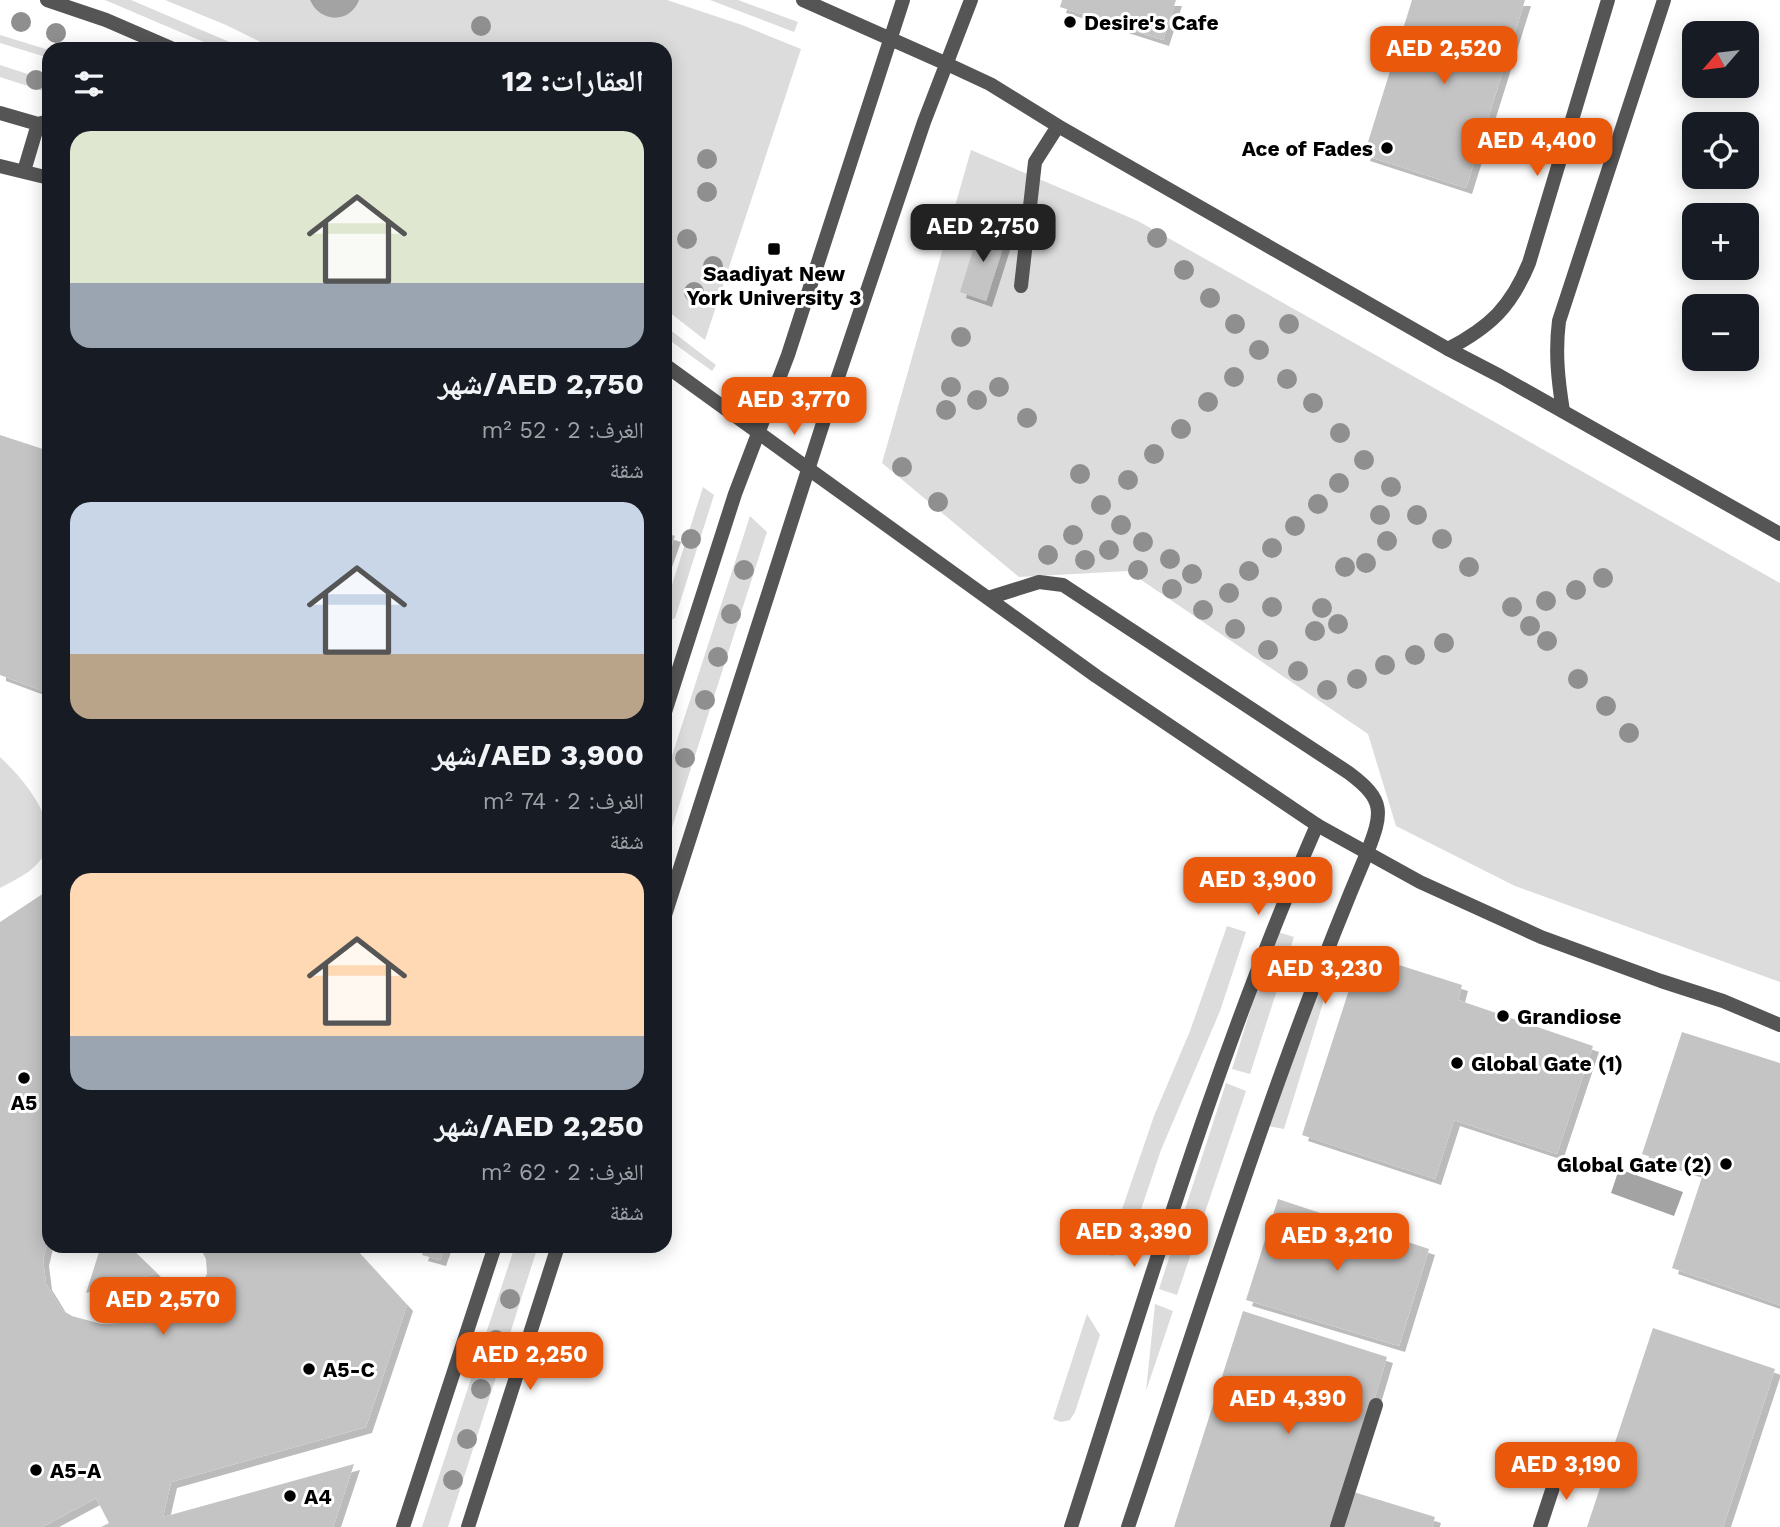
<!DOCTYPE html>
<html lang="ar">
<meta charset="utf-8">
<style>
:root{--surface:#171b24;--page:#242831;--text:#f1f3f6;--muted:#9ea1a6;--accent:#ea580c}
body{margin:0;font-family:"Work Sans","Noto Naskh Arabic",sans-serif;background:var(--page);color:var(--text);direction:rtl;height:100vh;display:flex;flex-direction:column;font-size:26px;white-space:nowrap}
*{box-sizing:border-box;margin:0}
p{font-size:23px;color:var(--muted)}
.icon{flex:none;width:38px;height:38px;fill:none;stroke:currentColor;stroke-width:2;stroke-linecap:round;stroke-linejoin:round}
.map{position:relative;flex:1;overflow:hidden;direction:ltr}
.side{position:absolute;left:42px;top:42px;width:630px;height:1211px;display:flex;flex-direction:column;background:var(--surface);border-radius:21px;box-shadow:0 4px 18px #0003;direction:rtl}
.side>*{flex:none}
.needle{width:46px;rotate:242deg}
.fabs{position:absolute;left:1682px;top:21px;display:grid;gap:14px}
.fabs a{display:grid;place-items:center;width:77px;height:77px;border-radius:14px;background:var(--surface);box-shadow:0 4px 18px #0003;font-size:35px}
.price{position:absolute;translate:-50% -60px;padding:0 16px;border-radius:14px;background:var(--accent);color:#fff;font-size:23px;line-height:46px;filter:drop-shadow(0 2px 4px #0008)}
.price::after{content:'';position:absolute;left:50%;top:42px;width:21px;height:16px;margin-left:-10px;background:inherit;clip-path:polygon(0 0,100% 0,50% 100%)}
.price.on{background:#222;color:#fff}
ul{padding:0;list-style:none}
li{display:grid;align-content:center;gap:14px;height:371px;padding:0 28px}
li span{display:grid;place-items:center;height:217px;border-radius:21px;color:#555}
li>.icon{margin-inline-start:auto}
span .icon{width:126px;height:126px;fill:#fffc;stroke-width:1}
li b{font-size:30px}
h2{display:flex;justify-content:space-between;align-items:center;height:84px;padding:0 28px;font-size:30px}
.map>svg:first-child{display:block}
</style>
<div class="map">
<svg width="1780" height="1527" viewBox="0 0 1780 1527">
<defs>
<filter id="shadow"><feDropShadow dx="6" dy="6" stdDeviation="0" flood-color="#0004"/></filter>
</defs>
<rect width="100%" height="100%" fill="#fff"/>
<path fill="#dcdcdc" d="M105,0H131L246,49H220Z
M165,0H667L742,25L801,49L705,340L665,309V49H275L226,25Z
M710,0H738L798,22L794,32Z
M0,35L49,50V58L0,43Z
M0,65L49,81V93L0,77Z
M971,150L1138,221L1780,583V982L1515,886L1396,826L1368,734L1128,571L1019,577L882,463Z
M665,326L716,365L712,371L665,337Z
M703,487L714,495L675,618L665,623V607Z
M750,516L767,532L665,849V777Z
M0,757C27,782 72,836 33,868C24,876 11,882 0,888Z
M1227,926L1246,932L1220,1011L1161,1150L1128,1248L1112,1256L1107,1253L1154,1116L1190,1031Z
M1275,931L1294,937L1250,1074L1232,1069Z
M1318,956L1336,961L1284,1129L1268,1126Z
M1226,1083L1246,1091L1177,1295L1159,1289Z
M515,1246H538L448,1527H422Z
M1155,1304L1173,1311L1146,1391Z
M1087,1314L1100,1335L1075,1412L1070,1420L1061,1422L1053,1419Z"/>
<path fill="#a3a3a3" d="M310,0H359C350,24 320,23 310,0Z
M1619,1169L1683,1192L1674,1216L1611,1193Z"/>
<path fill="#c4c4c4" filter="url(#shadow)" d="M1062,0H1176L1163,40L1060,7Z
M1412,0H1525L1466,188L1364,155Z
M980,227L1007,235L986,301L960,292Z
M0,435L49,451V693L0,675Z
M665,533L675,536L665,564Z
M44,893L49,900V1234L43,1260L46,1284L62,1310L72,1316L101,1324L122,1323L142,1320L164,1313L197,1293L207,1274L206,1259L199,1246H353L407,1305L366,1427L171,1482L163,1517L354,1464L333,1527H101L109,1523L96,1498L42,1527H0V922Z
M1361,953L1462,985L1458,1000L1593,1046L1557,1154L1454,1120L1435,1179L1302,1135Z
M1682,1032L1780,1063V1305L1672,1268L1703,1174L1642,1154Z
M1278,1199L1429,1249L1399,1346L1246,1300Z
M101,1246H129L157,1273L86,1293Z
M425,1246H445L440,1260L422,1255Z
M1243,1311L1387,1357L1347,1490L1435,1517L1432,1527H1174Z
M1653,1328L1775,1369L1723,1527H1587Z"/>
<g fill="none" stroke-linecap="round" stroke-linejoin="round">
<path stroke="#555" stroke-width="14" d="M947,64L990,84L1058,126L1448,349L1500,376L1780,534
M0,113L38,124L49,121
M0,166L49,178
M24,171L38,124
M1021,286L1035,162L1058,126
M810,470L1096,676L1317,825L1420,882L1541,937L1661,981L1723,1001L1780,1025
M988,598L1039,582L1063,585L1349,773C1385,800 1383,812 1367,853"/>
<path stroke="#555" stroke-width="14" d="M1448,349C1490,327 1511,307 1529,263L1608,0
M1563,411C1558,380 1555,352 1559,321L1664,0
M1337,1527L1376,1405
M1540,1527L1560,1466"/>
<path stroke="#555" stroke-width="14" d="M47,0L106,20L173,49
M803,0L947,64
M665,365L810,470
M665,712L735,494L788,355L903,0
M665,915L834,389L924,122L971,0
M403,1527L495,1246
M468,1527L558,1246
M1071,1527C1147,1291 1217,1053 1317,825
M1128,1527C1204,1302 1274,1072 1367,853"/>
</g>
<g fill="#8f8f8f">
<circle cx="21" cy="22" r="10"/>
<circle cx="481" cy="26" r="10"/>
<circle cx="56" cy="33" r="10"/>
<circle cx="36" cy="80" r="10"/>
<circle cx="707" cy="159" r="10"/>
<circle cx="707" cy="192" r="10"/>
<circle cx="1157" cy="238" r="10"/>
<circle cx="687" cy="239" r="10"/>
<circle cx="713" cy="266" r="10"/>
<circle cx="1184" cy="270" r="10"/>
<circle cx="694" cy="292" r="10"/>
<circle cx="1210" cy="298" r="10"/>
<circle cx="1235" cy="324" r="10"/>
<circle cx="1289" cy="324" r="10"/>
<circle cx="961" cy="337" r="10"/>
<circle cx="1259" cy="350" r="10"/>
<circle cx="1234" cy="377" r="10"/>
<circle cx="1287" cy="379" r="10"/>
<circle cx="951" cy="387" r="10"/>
<circle cx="999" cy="387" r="10"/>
<circle cx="977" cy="400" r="10"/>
<circle cx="1208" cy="402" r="10"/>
<circle cx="1313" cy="403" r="10"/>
<circle cx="946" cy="410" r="10"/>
<circle cx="1027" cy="418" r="10"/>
<circle cx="1181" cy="429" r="10"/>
<circle cx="1340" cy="433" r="10"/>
<circle cx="1154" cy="454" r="10"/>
<circle cx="1364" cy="460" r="10"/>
<circle cx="902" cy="467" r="10"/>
<circle cx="1080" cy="474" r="10"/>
<circle cx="1128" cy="480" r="10"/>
<circle cx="1339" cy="483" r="10"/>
<circle cx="1391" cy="487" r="10"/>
<circle cx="938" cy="502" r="10"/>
<circle cx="1318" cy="504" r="10"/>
<circle cx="1101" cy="505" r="10"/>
<circle cx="1380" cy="515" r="10"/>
<circle cx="1417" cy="515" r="10"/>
<circle cx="1121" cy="525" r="10"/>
<circle cx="1295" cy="526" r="10"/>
<circle cx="1073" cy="535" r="10"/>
<circle cx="691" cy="539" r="10"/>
<circle cx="1442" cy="539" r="10"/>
<circle cx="1387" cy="541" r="10"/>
<circle cx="1143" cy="542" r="10"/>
<circle cx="1272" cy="548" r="10"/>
<circle cx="1109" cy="550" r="10"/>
<circle cx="1048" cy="555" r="10"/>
<circle cx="1170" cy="559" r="10"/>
<circle cx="1085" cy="560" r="10"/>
<circle cx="1366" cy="563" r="10"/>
<circle cx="1345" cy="567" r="10"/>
<circle cx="1469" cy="567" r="10"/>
<circle cx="744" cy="570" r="10"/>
<circle cx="1138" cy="570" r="10"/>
<circle cx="1249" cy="571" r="10"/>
<circle cx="1192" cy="574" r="10"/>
<circle cx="1603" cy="578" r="10"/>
<circle cx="1172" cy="589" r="10"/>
<circle cx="1576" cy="590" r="10"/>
<circle cx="1229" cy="593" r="10"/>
<circle cx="1546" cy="601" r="10"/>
<circle cx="1272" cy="607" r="10"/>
<circle cx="1512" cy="607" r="10"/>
<circle cx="1322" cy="608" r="10"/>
<circle cx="1203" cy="610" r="10"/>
<circle cx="731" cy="614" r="10"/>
<circle cx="1338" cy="624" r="10"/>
<circle cx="1530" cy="626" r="10"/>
<circle cx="1235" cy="629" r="10"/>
<circle cx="1315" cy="631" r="10"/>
<circle cx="1547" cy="641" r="10"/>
<circle cx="1444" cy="643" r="10"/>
<circle cx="1268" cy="650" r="10"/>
<circle cx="1415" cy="655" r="10"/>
<circle cx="718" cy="657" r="10"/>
<circle cx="1385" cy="665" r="10"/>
<circle cx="1298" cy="671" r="10"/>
<circle cx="1357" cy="679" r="10"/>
<circle cx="1578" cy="679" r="10"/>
<circle cx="1327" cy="690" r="10"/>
<circle cx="705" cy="700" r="10"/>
<circle cx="1606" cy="706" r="10"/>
<circle cx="1629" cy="733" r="10"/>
<circle cx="685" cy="758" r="10"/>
<circle cx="510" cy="1299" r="10"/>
<circle cx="496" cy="1340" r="10"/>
<circle cx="481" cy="1389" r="10"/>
<circle cx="467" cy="1439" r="10"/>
<circle cx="453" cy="1480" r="10"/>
</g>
<g fill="#000" stroke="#fff" stroke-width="2.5">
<circle cx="1070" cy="22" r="7"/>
<circle cx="1387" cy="148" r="7"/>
<rect x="767" y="242" width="14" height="14" rx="3.5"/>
<circle cx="1503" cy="1016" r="7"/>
<circle cx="1457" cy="1063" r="7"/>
<circle cx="24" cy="1078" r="7"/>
<circle cx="1726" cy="1164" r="7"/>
<circle cx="309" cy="1369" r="7"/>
<circle cx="36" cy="1470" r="7"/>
<circle cx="290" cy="1496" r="7"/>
</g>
<g text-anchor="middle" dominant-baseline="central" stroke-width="6" stroke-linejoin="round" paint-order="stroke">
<g font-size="21" font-weight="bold" fill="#000" stroke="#fff" text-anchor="start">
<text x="1084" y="22">Desire's Cafe</text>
<text x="1373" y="148" text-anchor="end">Ace of Fades</text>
<text x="774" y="273" text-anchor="middle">Saadiyat New<tspan x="774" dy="24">York University 3</tspan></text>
<text x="1517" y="1016">Grandiose</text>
<text x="1471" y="1063">Global Gate (1)</text>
<text x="24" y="1102" text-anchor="middle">A5</text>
<text x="1712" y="1164" text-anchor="end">Global Gate (2)</text>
<text x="323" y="1369">A5-C</text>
<text x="50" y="1470">A5-A</text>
<text x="304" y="1496">A4</text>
</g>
</g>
</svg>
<div class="fabs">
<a><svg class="needle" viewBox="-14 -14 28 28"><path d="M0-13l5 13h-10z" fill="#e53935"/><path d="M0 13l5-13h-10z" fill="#9ea1a6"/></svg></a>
<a><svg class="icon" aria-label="locate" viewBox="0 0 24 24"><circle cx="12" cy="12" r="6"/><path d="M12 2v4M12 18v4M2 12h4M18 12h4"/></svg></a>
<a>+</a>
<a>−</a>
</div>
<b class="price" style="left:1444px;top:86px">AED 2,520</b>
<b class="price" style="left:1537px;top:178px">AED 4,400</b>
<b class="price on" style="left:983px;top:264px">AED 2,750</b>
<b class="price" style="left:794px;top:437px">AED 3,770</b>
<b class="price" style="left:1258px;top:917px">AED 3,900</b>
<b class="price" style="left:1325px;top:1006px">AED 3,230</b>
<b class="price" style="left:1134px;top:1269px">AED 3,390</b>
<b class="price" style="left:1337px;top:1273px">AED 3,210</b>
<b class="price" style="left:163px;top:1337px">AED 2,570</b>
<b class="price" style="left:530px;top:1392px">AED 2,250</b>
<b class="price" style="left:1288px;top:1436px">AED 4,390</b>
<b class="price" style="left:1566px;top:1502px">AED 3,190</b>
<section class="side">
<h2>العقارات: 12<svg class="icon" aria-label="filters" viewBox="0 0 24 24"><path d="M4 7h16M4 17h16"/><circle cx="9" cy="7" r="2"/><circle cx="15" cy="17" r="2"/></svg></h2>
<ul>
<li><span style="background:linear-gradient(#dfe7d0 70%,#9aa5b1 0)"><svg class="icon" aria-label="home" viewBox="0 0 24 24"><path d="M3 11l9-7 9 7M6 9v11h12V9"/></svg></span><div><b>AED 2,750/شهر</b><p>الغرف: 2 · 52 m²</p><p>شقة</p></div></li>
<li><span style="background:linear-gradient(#c9d6e8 70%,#b9a48a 0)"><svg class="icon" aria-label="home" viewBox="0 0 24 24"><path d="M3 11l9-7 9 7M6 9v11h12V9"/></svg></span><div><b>AED 3,900/شهر</b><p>الغرف: 2 · 74 m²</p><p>شقة</p></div></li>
<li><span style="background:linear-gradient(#ffd9b3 75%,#9aa5b1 0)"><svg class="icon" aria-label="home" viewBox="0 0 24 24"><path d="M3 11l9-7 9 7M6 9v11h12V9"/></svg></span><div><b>AED 2,250/شهر</b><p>الغرف: 2 · 62 m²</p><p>شقة</p></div></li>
</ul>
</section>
</div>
